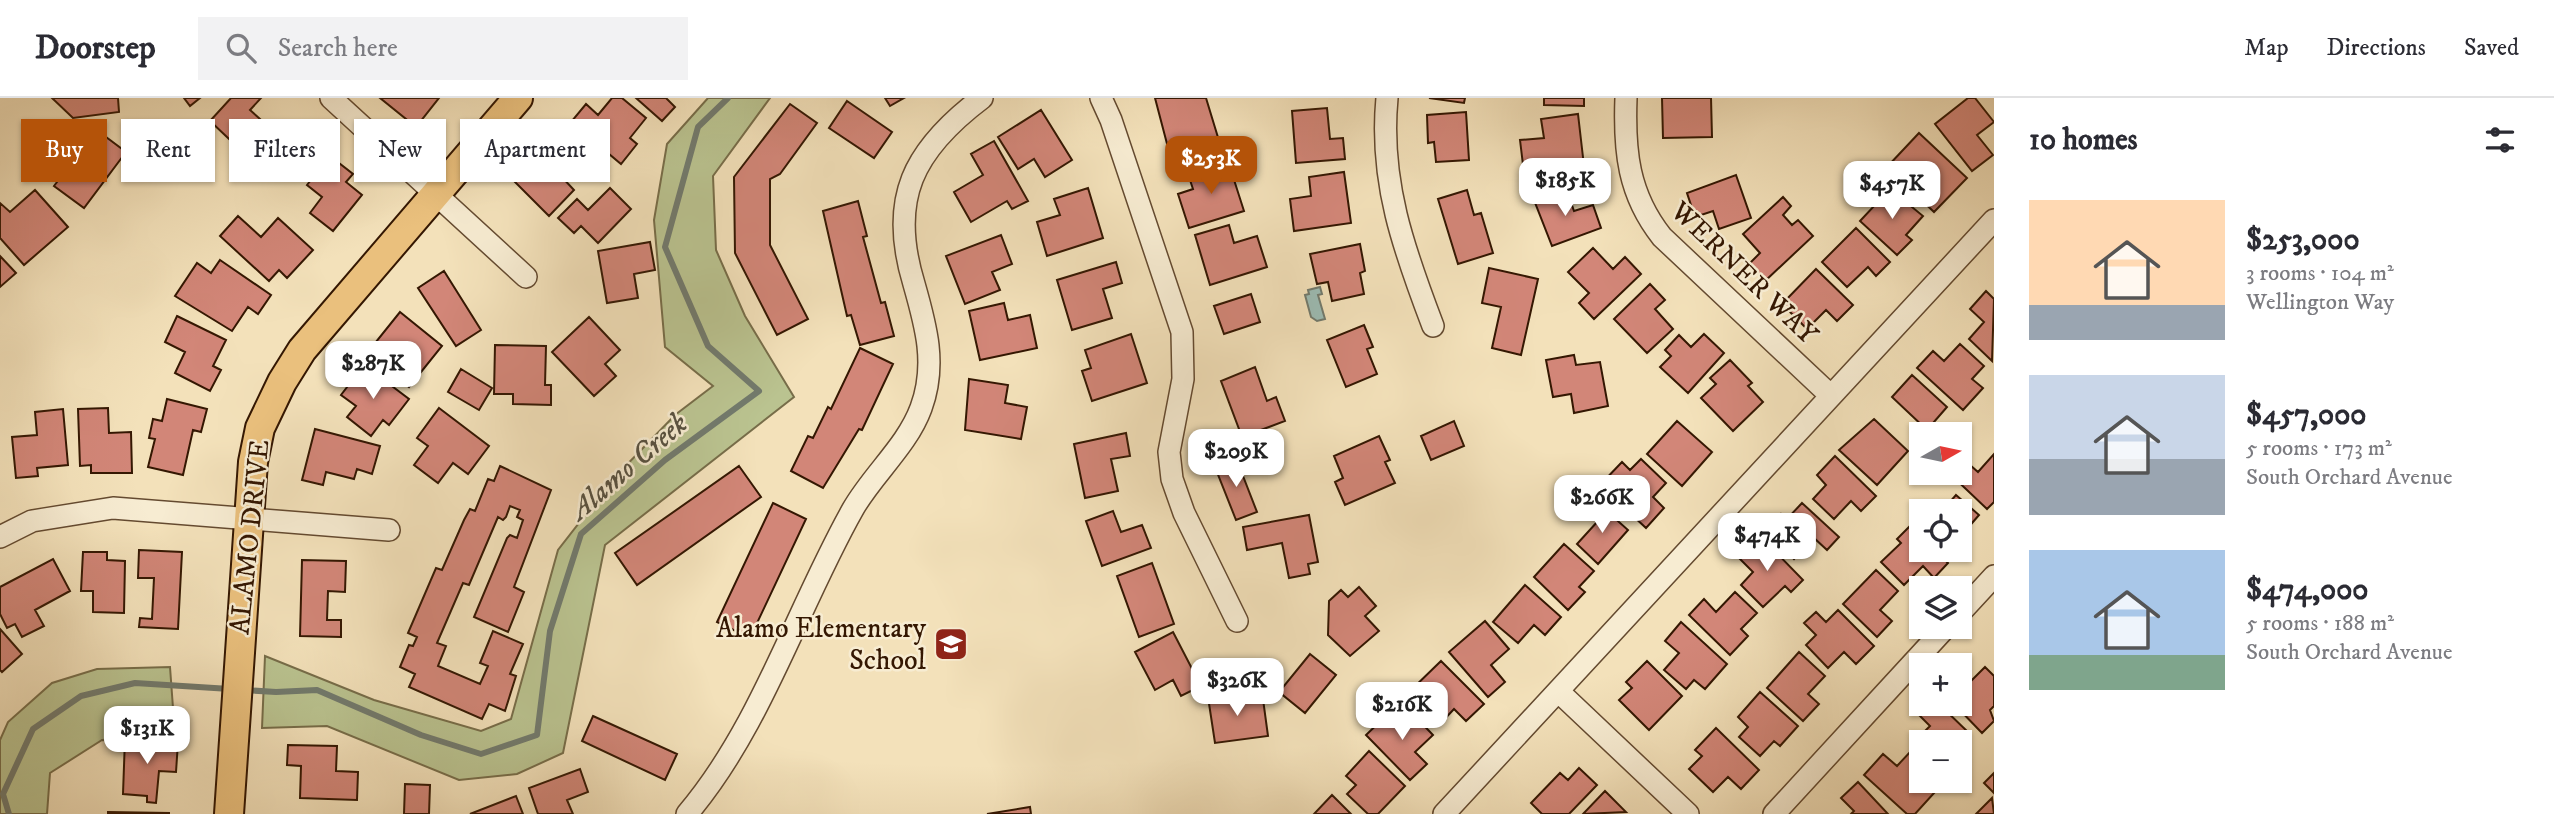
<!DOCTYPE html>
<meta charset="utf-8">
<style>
:root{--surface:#fff;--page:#f2f2f3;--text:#2b2b33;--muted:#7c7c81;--line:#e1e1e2;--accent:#b45309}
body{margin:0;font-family:"IM FELL DW Pica",serif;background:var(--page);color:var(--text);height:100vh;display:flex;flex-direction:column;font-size:26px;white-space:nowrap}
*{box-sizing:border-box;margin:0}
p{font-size:23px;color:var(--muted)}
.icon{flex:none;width:38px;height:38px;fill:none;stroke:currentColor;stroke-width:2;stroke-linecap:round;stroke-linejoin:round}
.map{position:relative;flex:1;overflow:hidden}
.details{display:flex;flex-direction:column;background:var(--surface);width:560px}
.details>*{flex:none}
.top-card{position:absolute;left:21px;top:21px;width:665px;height:63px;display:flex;gap:14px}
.needle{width:46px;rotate:81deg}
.fabs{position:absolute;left:1909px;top:324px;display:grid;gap:14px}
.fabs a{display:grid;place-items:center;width:63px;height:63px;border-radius:0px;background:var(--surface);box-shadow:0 2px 5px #0004;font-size:35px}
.price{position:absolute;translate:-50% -60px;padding:0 16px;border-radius:14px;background:#fff;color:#222;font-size:23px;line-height:46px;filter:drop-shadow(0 2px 4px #0008)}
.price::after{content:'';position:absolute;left:50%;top:42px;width:21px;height:16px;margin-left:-10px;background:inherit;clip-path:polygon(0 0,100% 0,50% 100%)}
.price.active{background:var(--accent);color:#fff}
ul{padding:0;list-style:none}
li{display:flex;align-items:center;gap:21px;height:175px;padding:0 35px}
li span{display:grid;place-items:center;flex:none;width:196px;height:140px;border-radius:0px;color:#555}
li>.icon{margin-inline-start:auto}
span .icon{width:84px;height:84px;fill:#fffc;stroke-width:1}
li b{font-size:30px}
h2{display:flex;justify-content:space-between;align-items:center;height:84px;padding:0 35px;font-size:30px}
.chip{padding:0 24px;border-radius:0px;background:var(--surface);box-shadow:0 2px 5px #0004;font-size:24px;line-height:63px}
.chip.active{background:var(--accent);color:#fff}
header{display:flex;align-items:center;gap:42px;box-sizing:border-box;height:98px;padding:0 35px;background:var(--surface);border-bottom:2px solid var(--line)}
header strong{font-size:33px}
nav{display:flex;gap:38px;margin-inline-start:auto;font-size:24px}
.search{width:490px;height:63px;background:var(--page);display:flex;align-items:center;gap:18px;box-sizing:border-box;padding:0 24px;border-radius:0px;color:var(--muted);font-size:26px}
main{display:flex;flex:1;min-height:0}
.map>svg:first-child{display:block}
</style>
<header>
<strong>Doorstep</strong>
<div class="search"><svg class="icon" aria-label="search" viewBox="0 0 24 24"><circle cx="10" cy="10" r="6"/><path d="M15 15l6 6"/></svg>Search here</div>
<nav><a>Map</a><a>Directions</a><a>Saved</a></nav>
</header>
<main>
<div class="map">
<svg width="1994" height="716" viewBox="0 0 1994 716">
<rect width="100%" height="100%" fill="#f3e1ba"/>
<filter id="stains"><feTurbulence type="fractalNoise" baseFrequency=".00286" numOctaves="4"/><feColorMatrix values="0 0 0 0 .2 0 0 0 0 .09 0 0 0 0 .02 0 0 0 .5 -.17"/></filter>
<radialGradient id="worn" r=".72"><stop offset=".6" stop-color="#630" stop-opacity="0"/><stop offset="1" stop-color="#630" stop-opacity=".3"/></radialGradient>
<path fill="#bac390" stroke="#776d49" stroke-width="2" d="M708,0H770L713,78L716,152L745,218L794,299L605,447L563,655L517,676L459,682L327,628L262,630L265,558L374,602L481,633L511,621L558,452L614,380L675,317L713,288L665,249L654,122L667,46Z
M170,569L176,651L102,642L50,675L47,716H0V642L8,624L52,585L97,571Z"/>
<path fill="#9cbcb4" stroke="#727a6d" stroke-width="2" d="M1320,189L1322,196L1318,197L1325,221L1317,223L1311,219L1305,197L1309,196L1308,192Z"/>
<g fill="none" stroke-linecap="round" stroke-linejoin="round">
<path stroke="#727a6d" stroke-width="6" d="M244,592L276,594L317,592L421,637L481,656L537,637L550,533L581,436L665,362L759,293L708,248L665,149L698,29L728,0
M9,716L3,696L33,631L81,598L135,585L230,591"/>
</g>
<path fill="#d28678" stroke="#341702" stroke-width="2" d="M52,0H118L119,14L73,20Z
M184,0H200L190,8Z
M231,0H261L250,12L270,30L245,56L210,23Z
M380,0H439L416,29Z
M612,0H622L646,20L630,40L637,46L621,66L571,24L586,6L598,17Z
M636,0H666L675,9L662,23Z
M885,0H904L890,8Z
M1155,0H1206L1220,46L1171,61Z
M1429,0H1465L1464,5Z
M1544,0H1584V8L1544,7Z
M1662,0H1711L1712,39L1663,40Z
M1968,0H1975L1994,24L1977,37L1993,57L1972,73L1935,26Z
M847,3L892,34L874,60L829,30Z
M790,6L817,25L780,76L770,81V147L808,221L777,237L735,155L734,79Z
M1327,10L1330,41L1343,40L1345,61L1296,65L1292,13Z
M1041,12L1072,62L1045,79L1034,61L1018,71L998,39Z
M1466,14L1469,62L1436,64L1434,44L1428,45L1427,17Z
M1578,16L1584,68L1524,75L1520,42L1544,40L1541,21Z
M283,26L320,55L301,80L284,68L274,82L253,66Z
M90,27L126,54L84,110L54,88L80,54L65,42L74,30L83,37Z
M1919,35L1967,80L1934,114L1887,69Z
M994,43L1028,103L1012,111L1007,103L971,124L954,94L983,77L971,56Z
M549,45L570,65L559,76L574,92L549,118L513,82Z
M330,58L353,76L346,84L362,97L333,133L310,115L322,99L307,87Z
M1228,63L1244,113L1189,130L1178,96L1193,91L1188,76Z
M1344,74L1351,125L1294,133L1290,101L1311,98L1309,79Z
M1736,77L1751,120L1719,131L1713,113L1695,119L1687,95Z
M610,90L631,111L598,145L581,128L574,135L558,120L577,101L588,112Z
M1088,90L1103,140L1047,158L1037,124L1060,117L1054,101Z
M1566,90L1574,113L1593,107L1601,130L1552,148L1534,102Z
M1890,91L1923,118L1906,137L1912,142L1897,157L1860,123Z
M35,92L68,129L24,167L0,140V105L10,114Z
M1467,92L1474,117L1481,115L1493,155L1458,166L1438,101Z
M1783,99L1791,108L1783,117L1792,127L1798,122L1813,138L1765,183L1749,166L1760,155L1743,136Z
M858,103L867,138L863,139L881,205L885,204L894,238L860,247L851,217L847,218L823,113Z
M238,118L261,139L278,120L313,152L287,180L279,172L269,183L220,138Z
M1229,127L1234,145L1257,138L1267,169L1210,187L1195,137Z
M1856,130L1890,164L1876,178L1868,169L1847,189L1822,164Z
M1001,137L1012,166L992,174L1000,192L965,206L946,158Z
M650,144L655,172L634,176L638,200L607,205L598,153Z
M1360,146L1365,173L1360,175L1364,196L1332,203L1328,184L1317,186L1310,156Z
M1593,150L1613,171L1625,159L1641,176L1594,221L1579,205L1589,195L1568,174Z
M0,158L16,175L0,189Z
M220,162L271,197L258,216L248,209L232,233L175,198L197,165L211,175Z
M1116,164L1122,185L1103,191L1112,220L1072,232L1057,182Z
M1489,170L1538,181L1521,257L1492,250L1501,209L1482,205Z
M1816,171L1853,207L1837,223L1826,212L1807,231L1782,206Z
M444,173L481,232L456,248L418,190Z
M1650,186L1665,202L1655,211L1673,231L1647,255L1614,221Z
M1986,193L1994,201L1992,263L1969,241L1984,224L1970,211Z
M1251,196L1260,224L1224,236L1214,208Z
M1004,205L1008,222L1030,217L1037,250L980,262L969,213Z
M400,214L442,248L409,289L367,255Z
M177,218L226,242L213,268L221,272L210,293L175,275L185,254L165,244Z
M589,219L620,252L605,266L616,278L594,298L552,254Z
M1364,227L1373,249L1367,251L1377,276L1346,289L1327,242Z
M1131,236L1147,285L1092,303L1082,273L1091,270L1085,252Z
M1704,236L1724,255L1688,295L1660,269L1671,258L1665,252L1679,237L1691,249Z
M1960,246L1984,268L1972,281L1983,290L1963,312L1917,270L1933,253L1944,263Z
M495,247L546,248L545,287H551V307L513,306V296H494Z
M860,250L893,266L862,332L859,331L823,390L791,373L808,338L813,340L828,309L831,311Z
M1574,257L1576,267L1600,264L1608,308L1574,315L1571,296L1553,299L1546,262Z
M1730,262L1752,285L1748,288L1763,304L1733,333L1701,300L1716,286L1710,280Z
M364,267L409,301L389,327L383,322L371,338L347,319L356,308L341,297Z
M1255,269L1267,303L1276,299L1285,323L1242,339L1221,283Z
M461,271L492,290L479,312L448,294Z
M1912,277L1947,309L1927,332L1892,299Z
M969,281L1008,287L1005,305L1027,309L1021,341L965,332Z
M167,301L207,311L201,334L193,332L183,377L148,369L155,341L149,340L153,321L162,323Z
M108,310L109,335L131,334L132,375H91V367L80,368L78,311Z
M439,310L489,348L468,376L453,365L438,385L414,367L428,348L417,340Z
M63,311L68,367L37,370L38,378L16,380L12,339L37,337L35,314Z
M1874,321L1908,353L1877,387L1839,352Z
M1454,323L1464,348L1431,362L1421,338Z
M1677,323L1712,354L1682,388L1647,356Z
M315,331L380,348L372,376L357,371L354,381L326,374L323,387L302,382Z
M1126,335L1130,358L1111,361L1118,393L1085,400L1074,346Z
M1379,338L1390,362L1385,364L1395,385L1345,407L1335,384L1343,380L1334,358Z
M1994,356V404L1987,411L1948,374H1960L1961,359L1978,374Z
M1835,358L1876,398L1861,413L1851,403L1834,421L1813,401L1826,387L1817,377Z
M1236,360L1257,414L1236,422L1215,369Z
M1641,361L1666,385L1653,399L1664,410L1646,430L1600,387L1622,364L1630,372Z
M500,368L551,392L514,489L524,494L508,534L474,519L507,440L510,437L517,440L523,422L517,419L520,412L510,408L506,419L503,422L498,419L469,487L463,485L437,545L446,548L438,568L480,586L488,568L480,565L493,533L523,546L510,576L516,578L505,613L489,606L482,621L409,589L415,576L400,569L409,547L413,548L417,539L408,535L436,470L442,472L464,422L470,411L475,413L488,381L494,383Z
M739,368L761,399L637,487L615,455Z
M1956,397L1979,417L1960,439V413H1942Z
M773,405L806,421L750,540L717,524Z
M1802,405L1839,439L1827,452L1814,440L1794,461L1765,434L1781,416L1787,421Z
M1600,407L1628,432L1598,466L1577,446L1598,423L1592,417Z
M1113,413L1121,434L1142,427L1151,450L1102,468L1086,423Z
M1309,417L1318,464L1308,466L1310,476L1289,480L1282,445L1247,452L1243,429Z
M1911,427L1922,438V452H1935L1948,465L1934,480L1923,468L1904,487L1881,464L1901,445L1897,441Z
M1761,439L1803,482L1791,494L1785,488L1763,509L1741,487L1753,474L1739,460Z
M1564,446L1594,473L1579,489L1585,494L1568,512L1534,479Z
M139,452L182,454L178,531L139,529L140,520L152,521L154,480H138Z
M83,454H107V462L125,463L124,515L93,514V493H81Z
M53,461L70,493L35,512L44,528L22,539L15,526L7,530L0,516V489Z
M302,462L346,463L345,494L328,493L327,522H341V539L300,538Z
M1152,465L1174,526L1139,539L1117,478Z
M1876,472L1898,493L1880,512L1892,523L1877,539L1843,506Z
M1525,487L1561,519L1545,537L1534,527L1518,545L1493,524Z
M1359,489L1376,508L1365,518L1379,533L1350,558L1328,537L1329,503L1341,492L1348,499Z
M1735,494L1757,515L1741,531L1748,538L1730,557L1689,517L1704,501L1716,514Z
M1838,512L1874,548L1856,566L1844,554L1828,570L1806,547L1816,537L1804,525L1816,514L1826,524Z
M1485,523L1509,551L1491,567L1505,584L1488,599L1449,554Z
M1681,524L1727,566L1705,591L1694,582L1686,591L1664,572L1679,555L1665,543Z
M0,531L22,556L2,574L0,572Z
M1173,534L1201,588L1181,598L1173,582L1155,592L1135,554Z
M1799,554L1825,578L1808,596L1819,606L1803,623L1767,590Z
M1310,556L1336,577L1305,615L1279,594Z
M1441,563L1484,606L1466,623L1454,611L1439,627L1408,595Z
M1647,563L1682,598L1649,632L1619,602L1632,590L1626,584Z
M1985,569L1994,578V608L1990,612L1994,623L1982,635L1954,606H1960V581L1966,588Z
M1760,594L1798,628L1780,648L1774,643L1760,658L1739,639L1748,629L1738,619Z
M1237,595L1239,604L1263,601L1268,638L1215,645L1208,599Z
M1930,606H1939L1970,636L1960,646L1922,644V654L1913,645L1930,628L1919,617Z
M1409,612L1433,637L1415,654L1427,666L1410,682L1366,637L1388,616L1396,625Z
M593,618L677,656L665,682L582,643Z
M1716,630L1759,672L1741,691L1728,679L1713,694L1689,671L1702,658L1695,652Z
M125,640L178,644L176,674L159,673L156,705L147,704V698L123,696Z
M288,647L337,648L336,673L358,674L357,702L300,700L301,668L287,667Z
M1369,653L1405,688L1378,716H1368L1347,696L1356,687L1346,678Z
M1910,654L1922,664V682L1944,684L1915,716H1907L1864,677L1883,656L1897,668Z
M1579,670L1597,687L1569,716H1542L1531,705L1560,675L1568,682Z
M580,671L588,694L567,702L573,716H538L529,690Z
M1994,675V695L1984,685Z
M1858,684L1888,716H1851L1854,713L1841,700Z
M405,686L430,687L429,716H404Z
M1605,693L1626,714L1583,716Z
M1332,697L1351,716H1314Z
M516,698L523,716H470Z
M1992,700L1994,716H1976Z
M1030,709L1031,716H987Z
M108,714L169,715V716H108Z"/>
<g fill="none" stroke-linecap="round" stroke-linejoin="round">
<g stroke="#644a30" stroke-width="24">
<path id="minor" d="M331,0L526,179
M1101,0L1111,22L1182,234L1183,281L1169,354L1172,381L1184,415L1237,523
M1387,0C1379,83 1404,152 1433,228
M1626,0C1624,53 1628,96 1662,139L1830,297
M0,439L32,423L113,410L389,432
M1960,515L1994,478
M1558,593L1688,716
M687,716C761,629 797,510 853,411C873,376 907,348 921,310C937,267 926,228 914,186C888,101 913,52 982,0
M1444,716L1994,122
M1774,716L1947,528"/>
</g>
<g stroke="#341702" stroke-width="32">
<path id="major" d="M229,716L253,364L260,330L282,284L302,252L518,0"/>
</g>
<use href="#minor" stroke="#f7ecd2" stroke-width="21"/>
<use href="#major" stroke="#eac07d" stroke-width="28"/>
</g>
<defs>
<g id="school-square" transform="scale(1.75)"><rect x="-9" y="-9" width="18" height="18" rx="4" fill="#8f2418" stroke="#f7ecd2"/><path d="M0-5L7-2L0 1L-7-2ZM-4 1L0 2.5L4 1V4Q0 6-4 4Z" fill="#fff"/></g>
</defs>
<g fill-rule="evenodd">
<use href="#school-square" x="951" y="546"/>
</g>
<g text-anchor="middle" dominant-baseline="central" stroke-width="5" stroke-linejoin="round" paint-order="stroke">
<g font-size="28" fill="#341702" stroke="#f7ecd2">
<text transform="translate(1744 175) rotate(44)">WERNER WAY</text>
<text transform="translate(250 439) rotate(-84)">ALAMO DRIVE</text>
</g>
<g font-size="28" fill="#341702" stroke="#f7ecd2" text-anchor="end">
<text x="926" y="530">Alamo Elementary<tspan x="926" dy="32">School</tspan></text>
</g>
<g font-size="30" font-style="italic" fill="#585140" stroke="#f7ecd2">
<text transform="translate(629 369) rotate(-41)">Alamo Creek</text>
</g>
</g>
<rect width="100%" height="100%" filter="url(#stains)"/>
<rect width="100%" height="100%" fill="url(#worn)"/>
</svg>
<div class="fabs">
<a><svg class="needle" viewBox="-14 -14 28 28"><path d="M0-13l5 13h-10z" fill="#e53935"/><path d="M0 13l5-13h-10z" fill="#7c7c81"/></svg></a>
<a><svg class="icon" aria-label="locate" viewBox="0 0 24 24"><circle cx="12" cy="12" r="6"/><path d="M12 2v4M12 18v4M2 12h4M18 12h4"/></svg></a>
<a><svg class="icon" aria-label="layers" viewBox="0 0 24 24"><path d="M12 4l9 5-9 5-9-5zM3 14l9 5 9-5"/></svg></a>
<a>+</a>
<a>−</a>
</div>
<b class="price active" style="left:1211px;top:98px">$253K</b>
<b class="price" style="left:1565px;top:120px">$185K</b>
<b class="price" style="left:1892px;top:123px">$457K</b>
<b class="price" style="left:373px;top:303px">$287K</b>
<b class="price" style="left:1236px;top:391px">$209K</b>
<b class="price" style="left:1602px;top:437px">$266K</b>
<b class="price" style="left:1767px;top:475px">$474K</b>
<b class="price" style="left:1237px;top:620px">$326K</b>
<b class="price" style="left:1402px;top:644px">$216K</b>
<b class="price" style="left:147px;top:668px">$131K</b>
<div class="top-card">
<a class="chip active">Buy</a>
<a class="chip">Rent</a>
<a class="chip">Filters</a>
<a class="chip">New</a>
<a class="chip">Apartment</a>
</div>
</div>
<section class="details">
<h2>10 homes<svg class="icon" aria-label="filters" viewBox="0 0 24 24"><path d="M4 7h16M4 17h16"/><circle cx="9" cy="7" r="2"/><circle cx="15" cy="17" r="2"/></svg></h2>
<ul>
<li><span style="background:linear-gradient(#ffd9b3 75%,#9aa5b1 0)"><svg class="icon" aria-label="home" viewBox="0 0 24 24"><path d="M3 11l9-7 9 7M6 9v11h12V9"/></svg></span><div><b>$253,000</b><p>3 rooms · 104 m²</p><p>Wellington Way</p></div></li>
<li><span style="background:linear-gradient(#c9d6e8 60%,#9aa5b1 0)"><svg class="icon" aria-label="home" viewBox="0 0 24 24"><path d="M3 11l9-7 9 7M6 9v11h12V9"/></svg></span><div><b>$457,000</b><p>5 rooms · 173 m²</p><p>South Orchard Avenue</p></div></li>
<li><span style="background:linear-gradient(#a9c7e8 75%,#7fa58c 0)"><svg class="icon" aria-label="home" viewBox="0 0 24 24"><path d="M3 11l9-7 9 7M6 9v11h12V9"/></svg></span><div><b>$474,000</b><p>5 rooms · 188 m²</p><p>South Orchard Avenue</p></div></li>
</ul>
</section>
</main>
